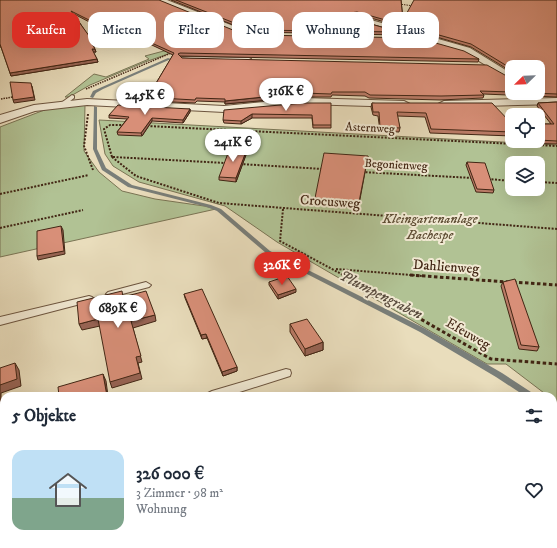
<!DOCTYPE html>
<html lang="de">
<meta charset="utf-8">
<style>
:root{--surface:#fff;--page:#f2f2f3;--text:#1f2937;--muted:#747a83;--line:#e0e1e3;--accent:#d93025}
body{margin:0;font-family:"IM FELL DW Pica",serif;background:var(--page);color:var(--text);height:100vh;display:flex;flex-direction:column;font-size:15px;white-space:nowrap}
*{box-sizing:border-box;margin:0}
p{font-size:13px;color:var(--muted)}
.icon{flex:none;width:22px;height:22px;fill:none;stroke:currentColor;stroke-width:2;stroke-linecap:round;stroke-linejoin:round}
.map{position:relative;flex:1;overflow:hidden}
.drawer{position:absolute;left:0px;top:392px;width:557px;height:156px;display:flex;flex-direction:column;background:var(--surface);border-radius:12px 12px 0 0;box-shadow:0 4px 16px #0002}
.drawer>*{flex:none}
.top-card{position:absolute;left:12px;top:12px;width:533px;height:36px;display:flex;gap:8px}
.needle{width:26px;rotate:247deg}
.fabs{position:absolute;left:505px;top:60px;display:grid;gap:8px}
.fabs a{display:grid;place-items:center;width:40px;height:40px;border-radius:8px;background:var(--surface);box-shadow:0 4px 16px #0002;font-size:20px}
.price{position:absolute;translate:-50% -34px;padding:0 9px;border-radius:14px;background:#fff;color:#222;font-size:13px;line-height:26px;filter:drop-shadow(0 1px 2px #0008)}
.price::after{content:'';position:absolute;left:50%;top:24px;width:12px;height:9px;margin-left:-6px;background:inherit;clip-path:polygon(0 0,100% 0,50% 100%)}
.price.current{background:var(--accent);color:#fff}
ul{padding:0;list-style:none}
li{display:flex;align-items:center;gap:12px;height:100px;padding:0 12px}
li+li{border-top:1px solid var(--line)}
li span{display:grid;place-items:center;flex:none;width:112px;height:80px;border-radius:12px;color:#555}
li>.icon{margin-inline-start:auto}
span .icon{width:48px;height:48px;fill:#fffc;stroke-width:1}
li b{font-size:17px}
h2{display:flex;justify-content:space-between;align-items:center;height:48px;padding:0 12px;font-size:17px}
.tag{padding:0 14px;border-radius:12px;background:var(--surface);box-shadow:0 4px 16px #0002;font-size:14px;line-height:36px}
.tag.current{background:var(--accent);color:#fff}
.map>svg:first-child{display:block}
</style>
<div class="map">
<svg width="557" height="548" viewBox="0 0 557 548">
<rect width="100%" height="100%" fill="#e9ddbc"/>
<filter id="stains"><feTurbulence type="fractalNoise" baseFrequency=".005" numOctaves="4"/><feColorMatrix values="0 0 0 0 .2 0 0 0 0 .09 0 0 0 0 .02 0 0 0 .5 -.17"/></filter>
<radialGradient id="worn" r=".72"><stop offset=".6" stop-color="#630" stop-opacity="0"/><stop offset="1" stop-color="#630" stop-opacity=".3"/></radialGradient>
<path fill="#b1c294" stroke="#7a7454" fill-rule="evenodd" d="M220,36L145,62L90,85L69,97H65L94,74L106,77L149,59L145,56Z
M85,105L84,151L99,172L122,191L155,199L204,206L216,209L0,257V127L47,109Z
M99,120L557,145V403L553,400V396H548L506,364H487L277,242L225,206L139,182L113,166L105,154ZM512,163H538V189H512Z"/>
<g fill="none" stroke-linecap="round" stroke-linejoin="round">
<path fill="#797e79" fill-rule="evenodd" d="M168,58L171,59L103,89L96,93L93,98L90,97L93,91Z
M94,106L97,107V149L106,168L132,185L211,205L221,209L270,251L424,328L502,373L534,394L535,396H525L496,377L420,332L266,253L217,211L207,207L128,187L102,170L93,149Z
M553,405L557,407V414L553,412Z
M557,506V518L553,521V509Z
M521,544H533L531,548H519Z"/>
<g stroke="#6c543e" stroke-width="2">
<path id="lane" d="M182,57L249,58L251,59L249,60L180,59Z
M72,95L74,96V98L65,105H61V103Z
M146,282L151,285L149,287L111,297L106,294L108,292Z
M89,296L92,297L94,299L92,301L0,325V317Z
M286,369L290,370L291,373L290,376L227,396H206L208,393L212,391Z
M4,455V467L0,468V456Z"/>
</g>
<g stroke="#6c543e" stroke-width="2">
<path id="street" d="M158,0H167L241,29L234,31Z
M351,16H357L470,48L512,74V81L464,52L351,20Z
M303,98L404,101L410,104L404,107L303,104L224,112L87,105L35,111L0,123V115L34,105L87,99L224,106Z
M557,98V104L444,107L438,104L444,101Z"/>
</g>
<path stroke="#422614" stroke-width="1" stroke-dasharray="1.5 1" stroke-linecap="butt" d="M399,4L414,6"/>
<path stroke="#422614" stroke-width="1.5" stroke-dasharray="1.5 1" stroke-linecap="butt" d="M86,89L171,53
M1,99L13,97"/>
<path stroke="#422614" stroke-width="2" stroke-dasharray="2 1.5" stroke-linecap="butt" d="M88,114L84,146L93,170
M147,126L557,146
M112,157L104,129L110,125H126
M112,157L136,176L219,203L557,229
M113,157L225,163
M240,164L323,169
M362,172L473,178
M488,179L512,181
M538,182L557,183
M0,194L89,175
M283,209L280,241L345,276
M0,228L83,210
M336,269L423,276"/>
<path stroke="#422614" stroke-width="3" stroke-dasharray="3.5 2.5" stroke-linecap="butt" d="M343,275L491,359L557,364
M410,275L508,282
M513,282L557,285"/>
<use href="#lane" fill="#f1e9d3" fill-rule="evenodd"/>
<use href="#street" fill="#f1e9d3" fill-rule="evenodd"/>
</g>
<path fill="#ba7b67" stroke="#422614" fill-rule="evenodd" d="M0,0L233,30L241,28L171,0H401L403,20L557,0V97L483,94L484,95L483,98L440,100L369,98L365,96L332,95L331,97H303L225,104V102L197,101L195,103L126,100L125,96L142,88L155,85L173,55L137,38L126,41L74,14L95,46L94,47L96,52H93L97,59L98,62L11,76L1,47H0ZM357,14L471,47L512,72V67L538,93H512V79L182,58L180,56L478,62L479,59L256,35L255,33V32L399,35V32L350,18V15Z
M557,102V144L523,143L522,141H538V124H551L537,106L538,103Z
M303,103L331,125V128H313L312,118H252L241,124L224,123L223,120Z
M372,103L512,124V136L430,133L425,117L397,116L400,128L399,132L380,131L378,116L373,115L371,107Z
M190,109V112L183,123L152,121L142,136L118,135L117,132L127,119L109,118V115Z
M247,152L236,182L219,180V177Z
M368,156L358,210L331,203L315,202V198Z
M467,162L494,190L493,193L476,192L466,165Z
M269,282L296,292L278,299L269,285Z
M503,282L539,347L537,351L519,349L501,286Z
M184,294L237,367V371L223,376L207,338L202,339L185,298Z
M290,324L323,342V350L305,356L290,332Z"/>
<path fill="#976454" stroke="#422614" d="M357,12V14L350,15V13Z
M136,36L137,38L126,41L125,38Z
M92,49H95L96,52H92Z
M97,59L98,62L11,76L10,73Z
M32,86L35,100L14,103L13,100Z
M303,93V97L225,104V101Z
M190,109V112L183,123V120Z
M252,114V118L241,124V121Z
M152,118V121L142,136L141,133Z
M247,149V152L236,182V178Z
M61,226L63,230L65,254L38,260L37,256Z
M296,289V292L278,299V295Z
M155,315L156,321L133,328L142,362L138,363L142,379L112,388L110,382L136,357L131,321Z
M98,319L100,326L82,330L79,324Z
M206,334L207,338L202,339L201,335Z
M323,342V350L305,356V349Z
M15,363L19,370L21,386L1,393V426H0V385Z
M237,367V371L223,376L222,372Z
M103,374L106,381L108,396H107Z"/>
<path fill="#d88f78" stroke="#422614" d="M0,0H159L233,30L241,28L242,26L176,0H401L403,20L414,0H557V94L533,93H538V67H512V69L471,44L357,12L350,13V18L399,32L255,30L254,32L256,35L418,38L464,51L479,59L180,53L178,54L182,58L487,65L512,79V92L480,91L484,95L441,96L370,95L365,92H332L331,94L303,93L225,101V99L196,98L195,100L125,96L133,88H142L145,84L155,85L174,53L136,36L125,38L71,11L95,44H92L95,49H92L97,59L10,73L0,44Z
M10,82L31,83L34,97L13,100Z
M557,102V141L538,140V124H554L538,103Z
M303,103H331V125H313L312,115L252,114L241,121L223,120L224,110Z
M372,103H492L512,124V132L431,129L426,113L397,112L400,128L380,127L379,112H373Z
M118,105L190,109L183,120L152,118L141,133L117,132L129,117L109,115Z
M230,148L247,149L236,178L219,177Z
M324,153L368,156L358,207L332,200L315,198Z
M467,162L485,163L494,190L477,189Z
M61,226L64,251L37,256V231Z
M287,276L296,289L278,295L269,282Z
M515,279L539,347L521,345L503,282Z
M202,289L237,367L222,372L206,334L201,335L184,294Z
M122,291L123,297L146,291L155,315L131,321L141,356L136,357L140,373L110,382L98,319L79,324L77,302Z
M307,319L323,342L305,349L290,324Z
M15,363L17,379L0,385V368Z
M103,374L107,396H59L58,387Z
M26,546L31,548H24Z"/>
<g text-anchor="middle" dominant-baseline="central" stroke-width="4" stroke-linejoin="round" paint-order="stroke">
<g font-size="12" fill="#422614" stroke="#f1e9d3">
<text transform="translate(370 128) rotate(3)">Asternweg</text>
<text transform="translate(396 165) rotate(3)">Begonienweg</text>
</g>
<g font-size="14" fill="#422614" stroke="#f1e9d3">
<text transform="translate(330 202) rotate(4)">Crocusweg</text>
<text transform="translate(446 267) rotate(4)">Dahlienweg</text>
<text transform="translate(468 334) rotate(30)">Efeuweg</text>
</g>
<g font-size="14" font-style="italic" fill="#5e4d34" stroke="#f1e9d3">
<text x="430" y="219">Kleingartenanlage<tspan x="430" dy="16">Bachespe</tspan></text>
</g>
<g font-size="15" font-style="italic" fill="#594b3e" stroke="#f1e9d3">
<text transform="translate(381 295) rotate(27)">Plumpengraben</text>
</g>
</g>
<rect width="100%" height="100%" filter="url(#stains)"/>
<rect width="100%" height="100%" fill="url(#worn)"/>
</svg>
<div class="fabs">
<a><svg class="needle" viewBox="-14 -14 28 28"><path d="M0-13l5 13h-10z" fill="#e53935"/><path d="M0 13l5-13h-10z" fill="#747a83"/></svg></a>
<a><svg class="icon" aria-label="locate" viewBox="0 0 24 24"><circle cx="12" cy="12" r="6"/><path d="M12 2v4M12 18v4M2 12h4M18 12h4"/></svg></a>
<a><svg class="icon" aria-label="layers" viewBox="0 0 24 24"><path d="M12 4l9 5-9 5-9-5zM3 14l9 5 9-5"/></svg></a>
</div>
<b class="price" style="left:286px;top:112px">316K €</b>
<b class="price" style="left:145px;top:116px">245K €</b>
<b class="price" style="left:233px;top:163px">241K €</b>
<b class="price current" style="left:282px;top:286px">326K €</b>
<b class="price" style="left:118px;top:329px">689K €</b>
<div class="top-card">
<a class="tag current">Kaufen</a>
<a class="tag">Mieten</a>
<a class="tag">Filter</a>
<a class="tag">Neu</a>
<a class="tag">Wohnung</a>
<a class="tag">Haus</a>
</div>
<section class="drawer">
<h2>5 Objekte<svg class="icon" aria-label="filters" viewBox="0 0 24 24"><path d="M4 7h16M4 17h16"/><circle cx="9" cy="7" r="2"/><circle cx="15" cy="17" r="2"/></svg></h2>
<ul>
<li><span style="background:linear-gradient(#bfe0f5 60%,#7fa58c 0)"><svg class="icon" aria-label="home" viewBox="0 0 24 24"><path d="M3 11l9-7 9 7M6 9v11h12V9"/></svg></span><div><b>326 000 €</b><p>3 Zimmer · 98 m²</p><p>Wohnung</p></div><svg class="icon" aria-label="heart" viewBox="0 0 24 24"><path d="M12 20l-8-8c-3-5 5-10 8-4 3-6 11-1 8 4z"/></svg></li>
</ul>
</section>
</div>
